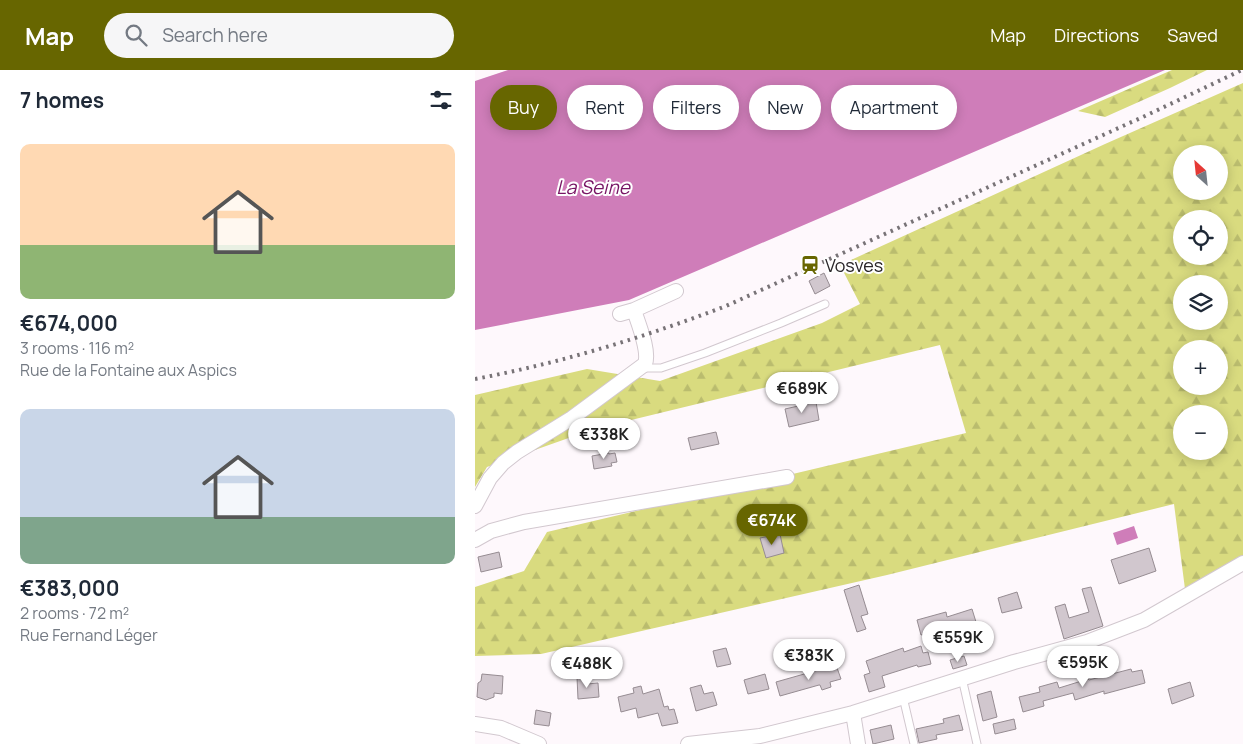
<!DOCTYPE html>
<meta charset="utf-8">
<style>
:root{--surface:#fff;--page:#f6f6f7;--text:#1f2937;--muted:#747a83;--accent:#676600}
body{margin:0;font-family:Manrope,sans-serif;background:var(--page);color:var(--text);height:100vh;display:flex;flex-direction:column;font-size:19px;white-space:nowrap}
*{box-sizing:border-box;margin:0}
p{font-size:16px;color:var(--muted)}
.icon{flex:none;width:28px;height:28px;fill:none;stroke:currentColor;stroke-width:2;stroke-linecap:round;stroke-linejoin:round}
.map{position:relative;flex:1;overflow:hidden}
.drawer{display:flex;flex-direction:column;background:var(--surface);width:475px}
.drawer>*{flex:none}
.banner{position:absolute;left:15px;top:15px;width:475px;height:45px;display:flex;gap:10px}
.needle{width:32px;rotate:333deg}
.buttons{position:absolute;left:698px;top:75px;display:grid;gap:10px}
.buttons a{display:grid;place-items:center;width:55px;height:55px;border-radius:50%;background:var(--surface);box-shadow:0 2px 12px #0003;font-size:25px}
.price{position:absolute;translate:-50% -42px;padding:0 11px;border-radius:18px;background:#fff;color:#222;font-size:16px;line-height:32px;filter:drop-shadow(0 1px 2px #0008)}
.price::after{content:'';position:absolute;left:50%;top:30px;width:15px;height:11px;margin-left:-8px;background:inherit;clip-path:polygon(0 0,100% 0,50% 100%)}
.price.current{background:var(--accent);color:#fff}
ul{padding:0;list-style:none}
li{display:grid;align-content:center;gap:10px;height:265px;padding:0 20px}
li span{display:grid;place-items:center;height:155px;border-radius:10px;color:#555}
li>.icon{margin-inline-start:auto}
span .icon{width:90px;height:90px;fill:#fffc;stroke-width:1}
li b{font-size:21px}
h2{display:flex;justify-content:space-between;align-items:center;height:60px;padding:0 20px;font-size:21px}
.tag{padding:0 18px;border-radius:22px;background:var(--surface);box-shadow:0 2px 12px #0003;font-size:18px;line-height:45px}
.tag.current{background:var(--accent);color:#fff}
header{display:flex;align-items:center;gap:30px;box-sizing:border-box;height:70px;padding:0 25px;background:var(--accent);color:#fff}
header strong{font-size:24px}
nav{display:flex;gap:28px;margin-inline-start:auto;font-size:18px}
.search{width:350px;height:45px;background:var(--page);display:flex;align-items:center;gap:12px;box-sizing:border-box;padding:0 18px;border-radius:28px;color:var(--muted);font-size:19px}
main{display:flex;flex:1;min-height:0}
.map>svg:first-child{display:block}
</style>
<header>
<strong>Map</strong>
<div class="search"><svg class="icon" aria-label="search" viewBox="0 0 24 24"><circle cx="10" cy="10" r="6"/><path d="M15 15l6 6"/></svg>Search here</div>
<nav><a>Map</a><a>Directions</a><a>Saved</a></nav>
</header>
<main>
<section class="drawer">
<h2>7 homes<svg class="icon" aria-label="filters" viewBox="0 0 24 24"><path d="M4 7h16M4 17h16"/><circle cx="9" cy="7" r="2"/><circle cx="15" cy="17" r="2"/></svg></h2>
<ul>
<li><span style="background:linear-gradient(#ffd9b3 65%,#8fb573 0)"><svg class="icon" aria-label="home" viewBox="0 0 24 24"><path d="M3 11l9-7 9 7M6 9v11h12V9"/></svg></span><div><b>€674,000</b><p>3 rooms · 116 m²</p><p>Rue de la Fontaine aux Aspics</p></div></li>
<li><span style="background:linear-gradient(#c9d6e8 70%,#7fa58c 0)"><svg class="icon" aria-label="home" viewBox="0 0 24 24"><path d="M3 11l9-7 9 7M6 9v11h12V9"/></svg></span><div><b>€383,000</b><p>2 rooms · 72 m²</p><p>Rue Fernand Léger</p></div></li>
</ul>
</section>
<div class="map">
<svg width="768" height="674" viewBox="0 0 768 674">
<defs>
<pattern id="forest-firs" width="22" height="20" patternUnits="userSpaceOnUse" patternTransform="scale(1.25)"><rect width="22" height="20" fill="#d9db7f"/><path d="M5 1l3.5 6h-7zM16 11l3.5 6h-7z" fill="#babc6e"/></pattern>
</defs>
<rect width="100%" height="100%" fill="#fef8fc"/>
<path fill="url(#forest-firs)" fill-rule="evenodd" d="M697,0H732L695,18L630,47L603,41Z
M768,13V486L710,519L699,434L412,505L66,584L0,586V517L49,501L72,462L491,363L465,275L119,359L12,397L0,417V325L112,299L185,311L347,253L385,234L365,195L630,74ZM706,84H744V121H706ZM706,149H744V186H706ZM706,214H744V251H706ZM706,279H744V316H706ZM706,344H744V381H706Z"/>
<path fill="#cf7db9" d="M33,0H690L154,230L0,260V11Z
M659,456L663,468L642,475L638,463Z"/>
<path fill="#d1c7ce" stroke="#968c92" d="M349,203L355,216L340,224L334,211Z
M341,332L344,350L314,357L310,339Z
M241,362L244,374L216,380L213,368Z
M134,383V384L140,383L142,392L136,393L137,396L119,399L117,386Z
M305,464L309,483L291,488L285,468Z
M674,478L681,501L644,514L636,490Z
M24,482L27,497L6,502L3,487Z
M384,515L393,544L386,546L391,559L382,562L369,520Z
M616,517L628,556L589,569L580,537L590,534L594,548L614,542L607,519Z
M542,522L547,538L527,543L523,528Z
M497,539L501,552L485,557V554L446,565L442,550L471,542L472,547Z
M446,576L448,583L453,582L456,594L443,597L442,595L407,606L410,617L394,622L389,605L395,603L391,591L428,578L429,582Z
M251,578L256,594L242,597L238,581Z
M489,586L492,595L478,599L475,590Z
M361,595L366,609L355,612L356,617L347,620L345,615H344L305,626L301,612Z
M656,599L657,602L667,600L670,613L629,624V621L600,630L598,623L568,631L569,636L548,642L544,627L565,622L564,617L582,612L584,618L613,609L614,610Z
M7,604L28,606L27,624L19,623V627L11,630L2,627L3,613L6,611Z
M290,604L294,619L273,624L269,610Z
M112,606V614L123,613L124,627L103,629L102,607Z
M715,612L719,626L697,634L693,619Z
M226,615L229,624L238,622L242,635L221,641L215,618Z
M166,616L168,624L184,619L189,637L193,636L194,640L199,639L203,653L187,656L183,643L163,648L161,638L146,642L143,627L159,623L158,618Z
M516,621L522,647L508,651L502,625Z
M61,640L76,643L74,656L59,654Z
M484,645L488,660L461,665L462,669L444,673L441,659L469,653L468,649Z
M539,649L541,659L520,664L518,654Z
M416,655L419,669L398,674L395,660Z"/>
<g fill="none" stroke-linecap="round" stroke-linejoin="round">
<g stroke="#d2c8cf" stroke-width="9">
<path id="lane" d="M167,298H186L230,283L306,253L350,234
M487,608L502,674
M428,627L439,674"/>
</g>
<g stroke="#d2c8cf" stroke-width="16">
<path id="street" d="M145,244L159,240L201,221
M0,436L15,408L28,393L42,382L97,348L170,294C175,281 163,253 159,240
M0,470L16,461L49,452L312,407
M378,643L383,674
M0,654L26,658L64,674
M213,674L285,666L378,643L539,592L612,572L669,550L768,493"/>
</g>
<use href="#lane" stroke="#fff" stroke-width="7"/>
<use href="#street" stroke="#fff" stroke-width="14"/>
<path stroke="#787377" stroke-width="4" stroke-dasharray="2.5 5" stroke-linecap="butt" d="M0,309C86,293 170,267 251,236L670,46L767,0"/>
</g>
<defs>
<g id="station-bare" transform="scale(1.5)"><path d="M-3-6H3Q5-6 5-4V2Q5 4 3 4L4.5 6H3L1.5 4h-3L-3 6H-4.5L-3 4Q-5 4-5 2V-4Q-5-6-3-6ZM-3.5-4v3h7v-3ZM-3.5 1v1.5H-2V1ZM2 1v1.5H3.5V1Z" fill="#676600" stroke="#fff" stroke-width="2.5" paint-order="stroke"/></g>
</defs>
<g fill-rule="evenodd">
<use href="#station-bare" x="335" y="195"/>
</g>
<g text-anchor="middle" dominant-baseline="central" stroke-width="4" stroke-linejoin="round" paint-order="stroke">
<g font-size="18" fill="#2a2629" stroke="#fff" text-anchor="start">
<text x="350" y="195">Vosves</text>
</g>
<g font-size="19" font-style="italic" fill="#771564" stroke="#fff">
<text x="118" y="117">La Seine</text>
</g>
</g>
</svg>
<div class="buttons">
<a><svg class="needle" viewBox="-14 -14 28 28"><path d="M0-13l5 13h-10z" fill="#e53935"/><path d="M0 13l5-13h-10z" fill="#747a83"/></svg></a>
<a><svg class="icon" aria-label="locate" viewBox="0 0 24 24"><circle cx="12" cy="12" r="6"/><path d="M12 2v4M12 18v4M2 12h4M18 12h4"/></svg></a>
<a><svg class="icon" aria-label="layers" viewBox="0 0 24 24"><path d="M12 4l9 5-9 5-9-5zM3 14l9 5 9-5"/></svg></a>
<a>+</a>
<a>−</a>
</div>
<b class="price" style="left:327px;top:344px">€689K</b>
<b class="price" style="left:129px;top:390px">€338K</b>
<b class="price current" style="left:297px;top:476px">€674K</b>
<b class="price" style="left:483px;top:593px">€559K</b>
<b class="price" style="left:334px;top:611px">€383K</b>
<b class="price" style="left:608px;top:618px">€595K</b>
<b class="price" style="left:112px;top:619px">€488K</b>
<div class="banner">
<a class="tag current">Buy</a>
<a class="tag">Rent</a>
<a class="tag">Filters</a>
<a class="tag">New</a>
<a class="tag">Apartment</a>
</div>
</div>
</main>
